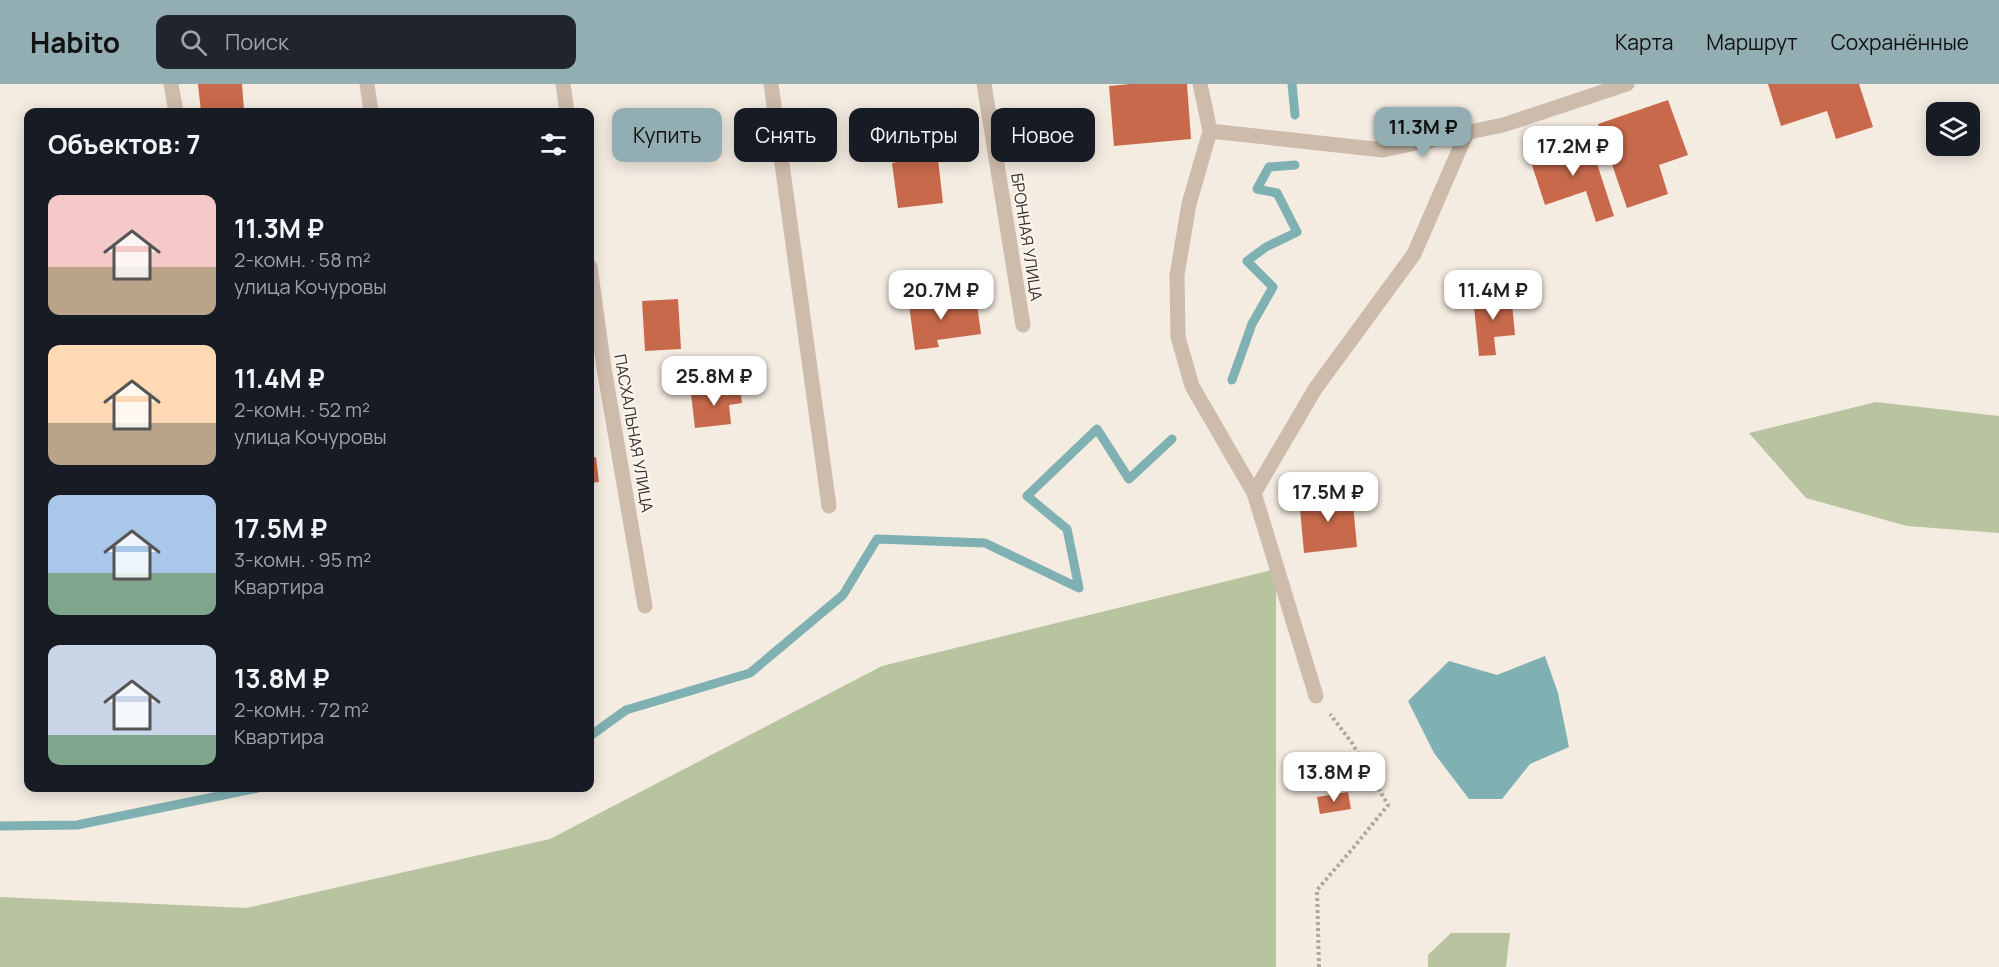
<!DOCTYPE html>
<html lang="ru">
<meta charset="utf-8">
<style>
:root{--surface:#171b24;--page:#20242c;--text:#f1f3f6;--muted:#9ea1a6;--accent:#92aeb2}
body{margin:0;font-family:Manrope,sans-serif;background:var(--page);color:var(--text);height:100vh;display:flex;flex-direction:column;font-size:22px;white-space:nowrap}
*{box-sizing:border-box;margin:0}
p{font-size:20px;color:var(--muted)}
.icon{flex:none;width:33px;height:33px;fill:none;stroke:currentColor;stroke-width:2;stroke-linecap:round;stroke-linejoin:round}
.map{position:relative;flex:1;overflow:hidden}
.drawer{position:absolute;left:24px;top:24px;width:570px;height:684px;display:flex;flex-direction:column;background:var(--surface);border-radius:12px;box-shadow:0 3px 15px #0003}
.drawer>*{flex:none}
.guide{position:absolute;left:612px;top:24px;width:570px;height:54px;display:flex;gap:12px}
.fabs{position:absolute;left:1926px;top:18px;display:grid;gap:12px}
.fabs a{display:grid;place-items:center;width:54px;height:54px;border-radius:12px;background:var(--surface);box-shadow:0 3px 15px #0003;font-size:30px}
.price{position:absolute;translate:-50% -51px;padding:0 14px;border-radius:12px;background:#fff;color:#222;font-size:20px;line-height:39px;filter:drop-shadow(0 2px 3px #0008)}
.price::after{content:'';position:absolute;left:50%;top:36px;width:18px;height:14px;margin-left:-9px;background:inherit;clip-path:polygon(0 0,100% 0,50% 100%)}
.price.current{background:var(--accent);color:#111}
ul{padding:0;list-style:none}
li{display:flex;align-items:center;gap:18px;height:150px;padding:0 24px}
li span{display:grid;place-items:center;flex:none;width:168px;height:120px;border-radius:12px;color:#555}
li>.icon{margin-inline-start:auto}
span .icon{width:72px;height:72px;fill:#fffc;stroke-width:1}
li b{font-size:26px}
h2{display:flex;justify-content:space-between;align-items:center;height:72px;padding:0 24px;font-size:26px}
.pill{padding:0 21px;border-radius:12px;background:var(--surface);box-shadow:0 3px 15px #0003;font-size:21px;line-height:54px}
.pill.current{background:var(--accent);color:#111}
header{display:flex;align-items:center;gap:36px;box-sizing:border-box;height:84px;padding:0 30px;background:var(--accent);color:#111}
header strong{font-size:28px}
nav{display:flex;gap:33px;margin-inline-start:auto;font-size:21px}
.search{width:420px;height:54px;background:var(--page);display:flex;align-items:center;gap:15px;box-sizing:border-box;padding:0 21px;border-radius:12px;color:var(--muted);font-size:22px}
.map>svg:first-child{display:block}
</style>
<header>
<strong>Habito</strong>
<div class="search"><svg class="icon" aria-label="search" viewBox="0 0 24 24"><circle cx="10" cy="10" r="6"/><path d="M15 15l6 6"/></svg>Поиск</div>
<nav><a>Карта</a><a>Маршрут</a><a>Сохранённые</a></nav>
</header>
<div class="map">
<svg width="1999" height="883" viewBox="0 0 1999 883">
<rect width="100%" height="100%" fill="#f4ebe1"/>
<path fill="#b8c4a0" d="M1876,318L1999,332V449L1907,442L1806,414L1749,349Z
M1276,485V883H0V813L246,824L550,755L882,582Z
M1451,849H1510L1506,883H1428V871Z"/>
<path fill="#7fb0b2" d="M1545,572L1558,609L1569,663L1530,680L1502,715H1469L1434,669L1408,617L1449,577L1497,591Z"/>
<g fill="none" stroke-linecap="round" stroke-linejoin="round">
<path stroke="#7fb0b2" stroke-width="9" d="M1292,0L1295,31
M1232,296L1252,240L1273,203L1247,177L1266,163L1297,148L1277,109L1257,105L1269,83L1295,81
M590,652L626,626L750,589L843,511L877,455L985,459L1079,504L1067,445L1027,412L1097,345L1129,395L1172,355
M0,742L77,741L258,704"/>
</g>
<path fill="#c8694b" d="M198,0H242L244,26L201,28Z
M1130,0H1187L1191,55L1114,62L1109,2Z
M1768,0H1859L1873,43L1836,55L1827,27L1781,42Z
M1668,16L1688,71L1659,81L1668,110L1627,124L1598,40Z
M942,37L947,74L938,75L943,119L898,124L892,79L897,78L892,43Z
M1589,55L1614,132L1596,138L1586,107L1545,121L1530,75Z
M1511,209L1515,251L1494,253L1496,271L1479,272L1473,213Z
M931,210L933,220L966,216L967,221L977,220L981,250L937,256L939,263L915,266L908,213Z
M678,215L681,265L645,267L642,217Z
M740,305L742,319L729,321L731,340L695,344L691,310Z
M596,373L599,398L590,399V374Z
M1352,409L1357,463L1304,469L1299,414Z
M1348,708L1351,725L1320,730L1317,713Z"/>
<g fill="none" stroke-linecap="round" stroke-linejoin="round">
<path stroke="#b9a596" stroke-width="4" stroke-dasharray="3 3" stroke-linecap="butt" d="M1319,883L1317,806L1354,763L1388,721L1352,659L1330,630"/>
<path stroke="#cdbbac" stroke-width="15" d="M171,0L176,28
M367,0L371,28
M563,0L567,28
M771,0L829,422
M984,0L1023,241
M1200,0L1210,47L1189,120L1177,191L1178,253L1192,302L1254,409
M1210,47L1383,66L1503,41L1627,0
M590,183L604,284L645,522
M1316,612L1254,409L1315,305L1414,170L1467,48"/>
</g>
<g text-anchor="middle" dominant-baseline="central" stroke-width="4.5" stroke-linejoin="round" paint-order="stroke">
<g font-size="16" fill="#3b302b" stroke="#fbf5ee">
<text transform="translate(1027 153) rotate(81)">БРОННАЯ УЛИЦА</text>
<text transform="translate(634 349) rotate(80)">ПАСХАЛЬНАЯ УЛИЦА</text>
</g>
</g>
</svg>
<div class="fabs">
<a><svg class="icon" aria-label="layers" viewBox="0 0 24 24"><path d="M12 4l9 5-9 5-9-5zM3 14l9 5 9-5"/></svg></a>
</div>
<b class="price current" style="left:1423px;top:74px">11.3M ₽</b>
<b class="price" style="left:1573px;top:93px">17.2M ₽</b>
<b class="price" style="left:941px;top:237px">20.7M ₽</b>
<b class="price" style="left:1493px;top:237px">11.4M ₽</b>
<b class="price" style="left:714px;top:323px">25.8M ₽</b>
<b class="price" style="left:1328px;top:439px">17.5M ₽</b>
<b class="price" style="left:1334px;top:719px">13.8M ₽</b>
<div class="guide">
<a class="pill current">Купить</a>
<a class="pill">Снять</a>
<a class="pill">Фильтры</a>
<a class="pill">Новое</a>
</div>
<section class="drawer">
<h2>Объектов: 7<svg class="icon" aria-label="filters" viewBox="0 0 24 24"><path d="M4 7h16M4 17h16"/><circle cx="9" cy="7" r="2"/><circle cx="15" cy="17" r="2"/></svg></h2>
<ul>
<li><span style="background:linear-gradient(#f6c9c9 60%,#b9a48a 0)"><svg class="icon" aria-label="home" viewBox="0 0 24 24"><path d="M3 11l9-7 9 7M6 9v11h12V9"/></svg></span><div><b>11.3M ₽</b><p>2-комн. · 58 m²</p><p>улица Кочуровы</p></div></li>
<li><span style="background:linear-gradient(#ffd9b3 65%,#b9a48a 0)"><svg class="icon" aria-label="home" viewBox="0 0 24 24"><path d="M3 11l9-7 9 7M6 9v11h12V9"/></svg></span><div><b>11.4M ₽</b><p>2-комн. · 52 m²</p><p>улица Кочуровы</p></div></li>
<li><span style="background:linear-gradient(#a9c7e8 65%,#7fa58c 0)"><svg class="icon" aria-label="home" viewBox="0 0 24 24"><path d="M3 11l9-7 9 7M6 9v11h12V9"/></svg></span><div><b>17.5M ₽</b><p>3-комн. · 95 m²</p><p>Квартира</p></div></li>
<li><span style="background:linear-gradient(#c9d6e8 75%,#7fa58c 0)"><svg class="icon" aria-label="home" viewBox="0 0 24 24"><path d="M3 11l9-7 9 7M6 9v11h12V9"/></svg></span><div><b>13.8M ₽</b><p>2-комн. · 72 m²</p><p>Квартира</p></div></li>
</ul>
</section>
</div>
